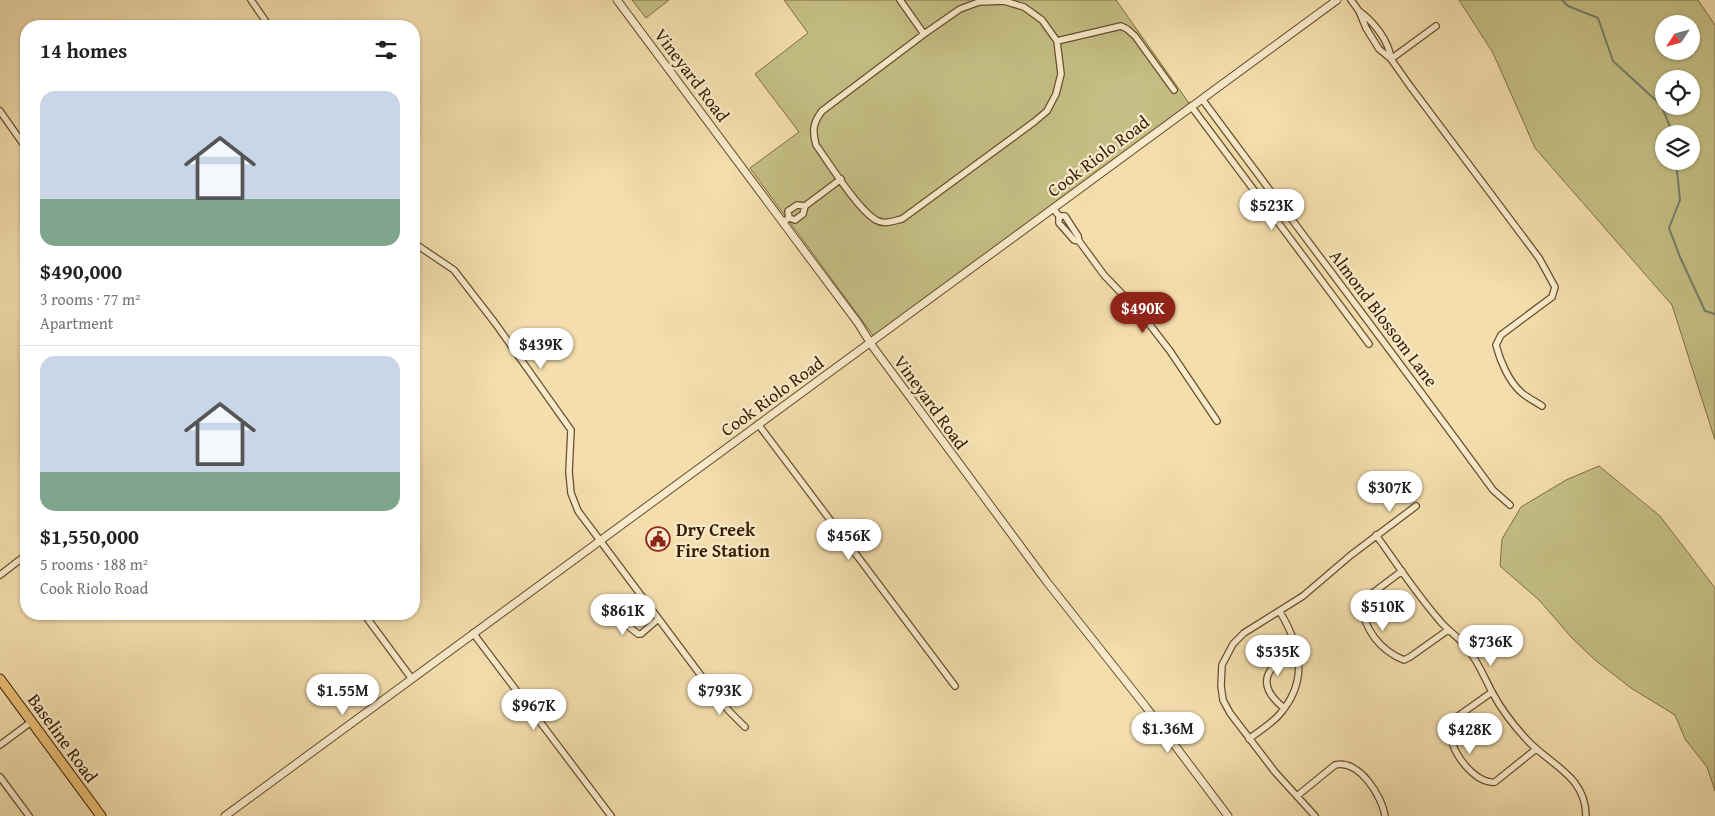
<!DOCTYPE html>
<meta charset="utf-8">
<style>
:root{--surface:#fff;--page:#f2f2f2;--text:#222;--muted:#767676;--line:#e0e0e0;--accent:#8f2418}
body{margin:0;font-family:"Gentium Book Plus",serif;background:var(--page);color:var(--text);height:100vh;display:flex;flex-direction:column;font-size:19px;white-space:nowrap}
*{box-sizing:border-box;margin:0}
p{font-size:16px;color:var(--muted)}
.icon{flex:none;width:28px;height:28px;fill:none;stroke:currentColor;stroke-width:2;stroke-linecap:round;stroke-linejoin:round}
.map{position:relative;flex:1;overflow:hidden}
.sheet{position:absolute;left:20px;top:20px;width:400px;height:600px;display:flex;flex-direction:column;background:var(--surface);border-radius:20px;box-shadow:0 1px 4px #0004}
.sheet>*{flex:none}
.needle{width:32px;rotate:234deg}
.tools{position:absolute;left:1655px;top:15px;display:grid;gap:10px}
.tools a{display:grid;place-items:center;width:45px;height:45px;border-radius:50%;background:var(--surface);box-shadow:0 1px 4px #0004;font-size:25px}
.price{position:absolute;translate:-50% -42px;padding:0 11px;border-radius:18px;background:#fff;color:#222;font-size:16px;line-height:32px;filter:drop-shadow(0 1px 2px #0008)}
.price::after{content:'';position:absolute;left:50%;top:30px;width:15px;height:11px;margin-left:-8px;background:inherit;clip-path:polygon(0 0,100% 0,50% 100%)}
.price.selected{background:var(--accent);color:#fff}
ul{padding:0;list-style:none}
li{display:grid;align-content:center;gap:10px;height:265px;padding:0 20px}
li+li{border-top:1px solid var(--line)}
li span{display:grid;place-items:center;height:155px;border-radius:15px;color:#555}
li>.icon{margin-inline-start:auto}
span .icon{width:90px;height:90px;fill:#fffc;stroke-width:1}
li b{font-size:21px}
h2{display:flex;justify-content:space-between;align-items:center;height:60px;padding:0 20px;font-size:21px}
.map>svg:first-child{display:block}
</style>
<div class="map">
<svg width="1715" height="816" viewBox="0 0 1715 816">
<rect width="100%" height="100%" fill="#f4dead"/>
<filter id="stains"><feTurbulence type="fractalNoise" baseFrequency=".004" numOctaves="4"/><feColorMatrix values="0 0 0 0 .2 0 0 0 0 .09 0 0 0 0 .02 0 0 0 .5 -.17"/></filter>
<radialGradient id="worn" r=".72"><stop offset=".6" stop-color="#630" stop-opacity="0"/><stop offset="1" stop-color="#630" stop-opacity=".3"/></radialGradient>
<path fill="#c4bf84" stroke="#7e6e42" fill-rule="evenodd" d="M632,0H669L646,18Z
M784,0H1116L1191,106L875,338L750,168L799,132L755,74L808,33Z
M1459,0H1698L1715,25V440L1672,305L1535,148L1493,53ZM1664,24H1691V51H1664ZM1664,79H1691V106H1664ZM1664,134H1691V161H1664Z
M1599,466L1660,516L1715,588V791L1707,767L1685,739L1675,715L1631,688L1595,660L1572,638L1539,600L1500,566L1502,539L1521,507L1566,480Z"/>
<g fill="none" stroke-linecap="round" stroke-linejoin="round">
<path stroke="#747d68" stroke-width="2" d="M1562,0L1568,6L1598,18L1613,61L1661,105L1673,134
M1676,161L1680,200L1669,228L1680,257L1705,311L1715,314"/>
<g stroke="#674e2c" stroke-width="8">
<path id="minor" d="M251,0L269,26
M900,0L924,34
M1351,0L1359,11L1366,28L1379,49L1391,59L1410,86L1539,258L1555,287L1552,297L1501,335L1496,345C1500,361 1509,382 1522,393C1528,398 1536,402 1542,406
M1004,1L1024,7L1042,20L1057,41L1061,74L1056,94L1047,111L1034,122L902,219C893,221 884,225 876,220C859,211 829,163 816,145C812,130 813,123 822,111L924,34L960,9L979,2Z
M1359,11C1374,22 1389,41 1391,59
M1057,41L1121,26L1127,29L1135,36L1174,90
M1391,59L1436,26
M1202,99C1298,229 1397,358 1493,490L1510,505
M1191,106L1369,344
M0,111L26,148
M1053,208L1059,216V223L1074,240L1079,241L1078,236L1065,216H1059
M789,218L788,211L797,205L805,206
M783,222L789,218L795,220L803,214L805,206L841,179
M1079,241L1104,275L1143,316L1170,351L1217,421
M414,243L454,270L495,323L571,430L569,472L571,493L578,511L711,689L729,711L745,727
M758,424L955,686
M1376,535C1397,564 1417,595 1440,621C1448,631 1460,638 1467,648C1478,661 1484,677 1492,692C1501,709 1514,726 1528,741C1551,765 1586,777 1586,816
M1402,571L1366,598L1362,605C1364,630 1381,651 1404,660L1410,657L1448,630
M0,575L26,555
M643,598L630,616L628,626L638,634H641L658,619
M364,614L412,679
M473,633L611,816
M1492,692L1451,721L1449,727C1450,735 1452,743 1455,750C1462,764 1479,784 1495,782L1536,749
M1284,708C1254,684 1266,664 1298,653
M1249,739C1259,731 1271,724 1279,715C1309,681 1301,647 1280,612
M0,745L31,722
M0,777L29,816
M1297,796L1335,765C1359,759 1382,796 1385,816
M1315,816L1275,772L1230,713L1223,700L1221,686L1222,665L1233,644L1244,633L1303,596L1351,555L1416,506"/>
</g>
<g stroke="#674e2c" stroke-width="9">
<path id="tertiary" d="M617,0L858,323L873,347L1047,582L1146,707L1228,816
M225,816L1337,0"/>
</g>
<g stroke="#381e01" stroke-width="11">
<path id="primary" d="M0,679L101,816"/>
</g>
<use href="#minor" stroke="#f8eaca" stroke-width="5.5"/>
<use href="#tertiary" stroke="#f8eaca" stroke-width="7"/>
<use href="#primary" stroke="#eabf76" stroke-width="9"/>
</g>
<defs>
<g id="civic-ring" transform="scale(1.25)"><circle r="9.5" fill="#f8eaca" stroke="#8f2418" stroke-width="1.5"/><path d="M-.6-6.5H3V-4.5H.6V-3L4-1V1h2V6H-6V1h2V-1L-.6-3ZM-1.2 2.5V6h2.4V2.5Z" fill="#8f2418"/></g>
</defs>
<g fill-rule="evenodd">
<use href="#civic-ring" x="658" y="539"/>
</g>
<g text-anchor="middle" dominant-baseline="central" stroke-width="4.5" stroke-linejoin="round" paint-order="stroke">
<g font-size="18" fill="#381e01" stroke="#f8eaca">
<text transform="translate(692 75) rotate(53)">Vineyard Road</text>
<text transform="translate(1098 156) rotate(-37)">Cook Riolo Road</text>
<text transform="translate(1384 318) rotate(53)">Almond Blossom Lane</text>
<text transform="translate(772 396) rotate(-36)">Cook Riolo Road</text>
<text transform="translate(931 402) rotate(54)">Vineyard Road</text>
<text transform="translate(63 738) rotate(54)">Baseline Road</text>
</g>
<g font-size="18" font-weight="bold" fill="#381e01" stroke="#f8eaca" text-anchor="start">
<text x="676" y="529">Dry Creek<tspan x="676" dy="21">Fire Station</tspan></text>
</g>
</g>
<rect width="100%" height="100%" filter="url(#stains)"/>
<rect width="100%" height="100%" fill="url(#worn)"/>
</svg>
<div class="tools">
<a><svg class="needle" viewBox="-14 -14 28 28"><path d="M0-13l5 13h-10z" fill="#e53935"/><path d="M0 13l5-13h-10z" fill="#767676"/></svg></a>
<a><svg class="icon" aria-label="locate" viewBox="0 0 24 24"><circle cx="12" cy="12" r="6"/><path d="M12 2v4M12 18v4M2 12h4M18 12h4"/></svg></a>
<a><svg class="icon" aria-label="layers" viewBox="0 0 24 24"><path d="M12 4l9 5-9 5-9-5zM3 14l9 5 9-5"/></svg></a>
</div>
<b class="price" style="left:1272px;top:231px">$523K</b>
<b class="price selected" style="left:1143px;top:334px">$490K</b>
<b class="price" style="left:541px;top:370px">$439K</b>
<b class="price" style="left:1390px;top:513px">$307K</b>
<b class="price" style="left:849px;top:561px">$456K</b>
<b class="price" style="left:1383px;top:632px">$510K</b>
<b class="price" style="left:623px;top:636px">$861K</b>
<b class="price" style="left:1491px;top:667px">$736K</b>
<b class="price" style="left:1278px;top:677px">$535K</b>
<b class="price" style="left:343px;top:716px">$1.55M</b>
<b class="price" style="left:720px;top:716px">$793K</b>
<b class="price" style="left:534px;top:731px">$967K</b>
<b class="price" style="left:1168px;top:754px">$1.36M</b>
<b class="price" style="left:1470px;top:755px">$428K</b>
<section class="sheet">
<h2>14 homes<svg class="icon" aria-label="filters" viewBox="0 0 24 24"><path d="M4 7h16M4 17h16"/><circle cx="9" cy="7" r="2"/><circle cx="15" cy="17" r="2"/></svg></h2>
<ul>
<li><span style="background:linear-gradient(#c9d6e8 70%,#7fa58c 0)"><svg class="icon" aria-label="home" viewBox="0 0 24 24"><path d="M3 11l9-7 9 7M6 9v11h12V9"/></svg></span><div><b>$490,000</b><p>3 rooms · 77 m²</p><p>Apartment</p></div></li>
<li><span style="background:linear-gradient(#c9d6e8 75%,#7fa58c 0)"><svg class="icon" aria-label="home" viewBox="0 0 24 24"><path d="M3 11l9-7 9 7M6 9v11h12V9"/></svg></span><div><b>$1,550,000</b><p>5 rooms · 188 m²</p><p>Cook Riolo Road</p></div></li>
</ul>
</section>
</div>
